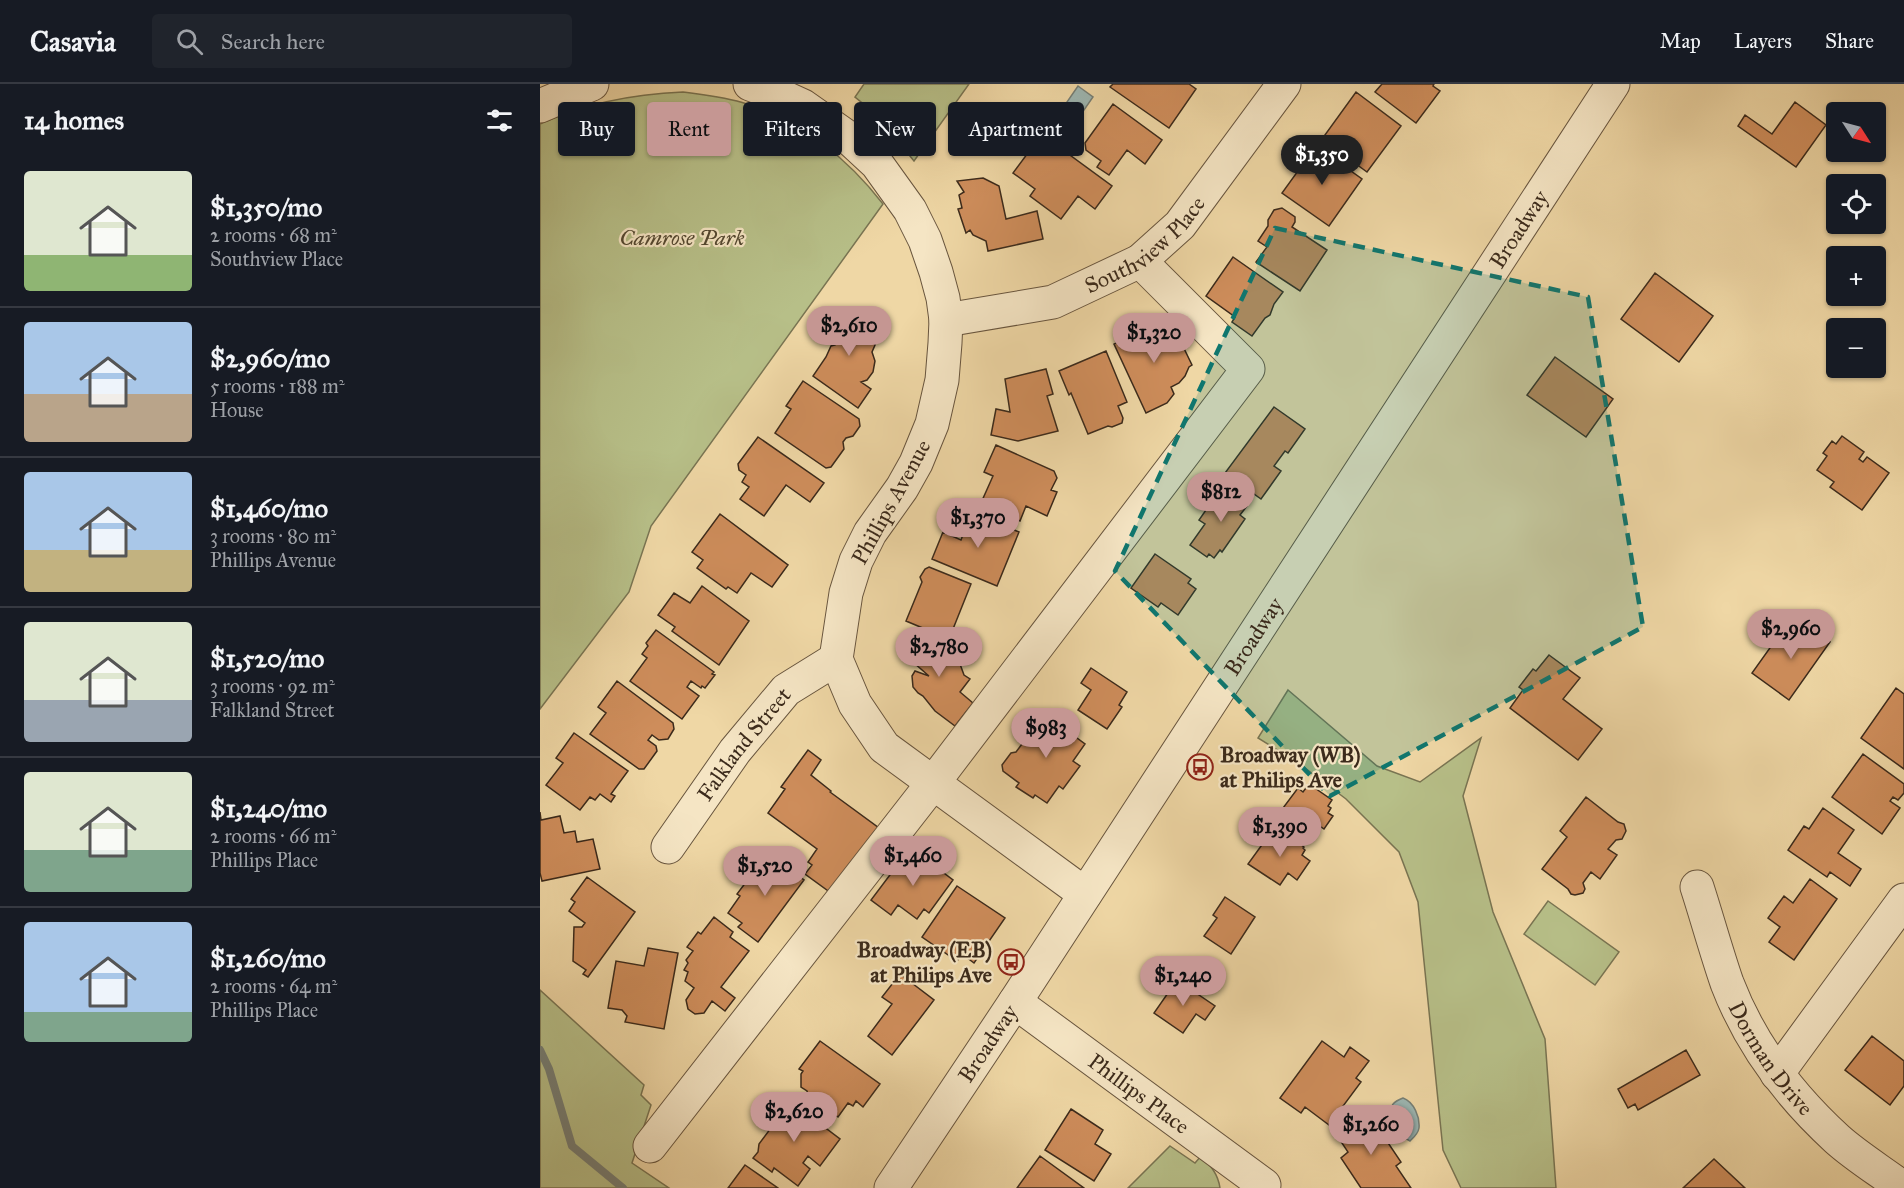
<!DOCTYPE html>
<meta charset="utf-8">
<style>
:root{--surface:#171b24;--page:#20242c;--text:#f1f3f6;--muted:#9ea1a6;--line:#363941;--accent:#c59692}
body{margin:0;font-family:"IM FELL Great Primer",serif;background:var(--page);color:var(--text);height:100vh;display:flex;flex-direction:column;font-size:22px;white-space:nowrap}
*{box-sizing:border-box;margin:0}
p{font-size:20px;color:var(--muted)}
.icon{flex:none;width:33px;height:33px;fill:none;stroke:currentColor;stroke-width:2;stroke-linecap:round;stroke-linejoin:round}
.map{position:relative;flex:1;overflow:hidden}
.sheet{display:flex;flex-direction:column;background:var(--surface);width:540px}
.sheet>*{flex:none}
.banner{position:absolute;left:18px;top:18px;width:570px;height:54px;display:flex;gap:12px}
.needle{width:39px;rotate:126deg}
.controls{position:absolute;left:1286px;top:18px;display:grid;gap:12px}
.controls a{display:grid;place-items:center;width:60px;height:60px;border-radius:6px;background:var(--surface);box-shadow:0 2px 4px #0004;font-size:30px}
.price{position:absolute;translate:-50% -51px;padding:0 14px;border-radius:21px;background:var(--accent);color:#111;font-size:20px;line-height:39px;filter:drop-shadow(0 2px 3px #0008)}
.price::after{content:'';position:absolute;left:50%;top:36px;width:18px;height:14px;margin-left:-9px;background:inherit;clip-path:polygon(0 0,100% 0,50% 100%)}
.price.selected{background:#222;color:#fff}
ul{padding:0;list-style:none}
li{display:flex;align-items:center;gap:18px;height:150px;padding:0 24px}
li+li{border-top:2px solid var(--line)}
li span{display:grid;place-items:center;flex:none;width:168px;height:120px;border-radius:6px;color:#555}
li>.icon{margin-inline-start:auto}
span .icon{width:72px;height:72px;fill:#fffc;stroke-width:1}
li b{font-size:26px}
h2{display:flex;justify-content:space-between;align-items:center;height:72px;padding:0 24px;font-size:26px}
.chip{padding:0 21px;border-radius:6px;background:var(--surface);box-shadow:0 2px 4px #0004;font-size:21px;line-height:54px}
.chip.selected{background:var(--accent);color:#111}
header{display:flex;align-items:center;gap:36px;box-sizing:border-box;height:84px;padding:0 30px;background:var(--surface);border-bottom:2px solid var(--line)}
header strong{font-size:28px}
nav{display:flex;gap:33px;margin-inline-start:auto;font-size:21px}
.search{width:420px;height:54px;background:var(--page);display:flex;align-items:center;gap:15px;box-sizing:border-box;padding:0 21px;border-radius:6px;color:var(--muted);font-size:22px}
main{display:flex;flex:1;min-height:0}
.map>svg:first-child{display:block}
</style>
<header>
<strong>Casavia</strong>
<div class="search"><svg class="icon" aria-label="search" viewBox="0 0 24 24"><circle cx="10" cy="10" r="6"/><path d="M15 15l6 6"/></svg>Search here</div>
<nav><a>Map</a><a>Layers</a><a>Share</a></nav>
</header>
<main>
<section class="sheet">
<h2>14 homes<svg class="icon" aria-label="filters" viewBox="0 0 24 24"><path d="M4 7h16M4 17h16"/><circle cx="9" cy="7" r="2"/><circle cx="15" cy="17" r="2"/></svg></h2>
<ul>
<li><span style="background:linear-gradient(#dfe7d0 70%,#8fb573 0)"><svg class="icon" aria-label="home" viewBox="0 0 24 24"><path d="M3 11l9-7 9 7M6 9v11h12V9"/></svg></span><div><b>$1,350/mo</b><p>2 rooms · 68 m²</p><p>Southview Place</p></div></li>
<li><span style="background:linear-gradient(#a9c7e8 60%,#b9a48a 0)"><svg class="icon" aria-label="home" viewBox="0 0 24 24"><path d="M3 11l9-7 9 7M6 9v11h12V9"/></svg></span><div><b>$2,960/mo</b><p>5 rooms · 188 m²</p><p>House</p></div></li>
<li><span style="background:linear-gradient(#a9c7e8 65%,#c2b280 0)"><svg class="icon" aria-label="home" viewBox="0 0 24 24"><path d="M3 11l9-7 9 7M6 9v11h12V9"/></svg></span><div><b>$1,460/mo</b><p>3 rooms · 80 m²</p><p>Phillips Avenue</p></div></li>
<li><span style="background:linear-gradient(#dfe7d0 65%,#9aa5b1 0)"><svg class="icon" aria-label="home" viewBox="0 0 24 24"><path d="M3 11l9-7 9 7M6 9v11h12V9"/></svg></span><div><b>$1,520/mo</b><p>3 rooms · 92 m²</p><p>Falkland Street</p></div></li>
<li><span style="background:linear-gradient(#dfe7d0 65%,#7fa58c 0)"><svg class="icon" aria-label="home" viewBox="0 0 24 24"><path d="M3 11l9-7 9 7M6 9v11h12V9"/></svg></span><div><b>$1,240/mo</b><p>2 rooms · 66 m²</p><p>Phillips Place</p></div></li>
<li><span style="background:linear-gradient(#a9c7e8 75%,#7fa58c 0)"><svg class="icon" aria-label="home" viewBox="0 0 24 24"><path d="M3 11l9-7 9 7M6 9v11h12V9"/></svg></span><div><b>$1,260/mo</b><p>2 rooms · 64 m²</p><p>Phillips Place</p></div></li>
</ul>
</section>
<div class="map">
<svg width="1364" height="1104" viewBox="0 0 1364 1104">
<rect width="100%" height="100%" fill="#efd7a5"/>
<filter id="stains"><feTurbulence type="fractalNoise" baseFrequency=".00333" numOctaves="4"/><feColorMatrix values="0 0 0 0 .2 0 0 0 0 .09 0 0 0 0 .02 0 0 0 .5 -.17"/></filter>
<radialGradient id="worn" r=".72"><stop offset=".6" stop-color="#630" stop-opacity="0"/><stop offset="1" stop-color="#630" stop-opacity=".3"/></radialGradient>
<path fill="#b7bf88" stroke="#797452" stroke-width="1.5" d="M324,0H429L374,77L337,31L315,13Z
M143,8C165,11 186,13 207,20C261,36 309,76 343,120L111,442L89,508L0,625V40C46,19 93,10 143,8Z
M748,606L837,682L880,698L941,654L923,712L953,828L1005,955L1016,1104H921L903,1066L878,818L859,768L806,715L757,678L718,654Z
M1008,817L1079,868L1055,901L984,850Z
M0,906L104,1001L101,1011L111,1021L92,1079L129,1104H0Z
M630,1062L655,1079L661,1072C671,1082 678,1090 680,1104H588Z"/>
<path fill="#9eb7b2" stroke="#767f76" stroke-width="1.5" d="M538,2L553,13L533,42L518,31Z
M863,1014C874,1018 880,1033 879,1044C878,1050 874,1053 870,1057L863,1053C861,1049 862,1042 860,1039C858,1036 854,1035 853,1032C847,1022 855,1017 863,1014Z"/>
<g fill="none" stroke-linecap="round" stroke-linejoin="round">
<path stroke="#767f76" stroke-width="8" d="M0,966L9,985L32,1062L83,1104"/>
</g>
<path fill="#ce8d5b" stroke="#3b2a1b" stroke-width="1.5" d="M573,0H649L656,5L629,44L570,3Z
M842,0H894L893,2L900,7L876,39L835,8Z
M816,8L861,42L827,88L782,55Z
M1255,18L1286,41L1256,83L1198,42L1205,31L1232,50Z
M573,20L622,56L605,80L587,66L569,91L557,83L561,77L546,66L545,59Z
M499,54L509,61L512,58L572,102L555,125L538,112L521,135L490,112L495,105L473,89Z
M776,62L822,95L789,142L742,109Z
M443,94L459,102L466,135L497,127L503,155L448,167L446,157L433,151L430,146L426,149L418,125L422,124L419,111L424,108L417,97Z
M742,124L755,133V138L752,143L787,166L760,207L716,178L727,163L718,157L728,142V136L734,126Z
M693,173L743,208L734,220L730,231L725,234L712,252L692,238L695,233L666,212Z
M1115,189L1173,232L1139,278L1081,235Z
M322,225L324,239H328L334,245L335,261L332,268L335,277L333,288L327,296L321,298L331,305L318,324L273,292L286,273L291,262L295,261L292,228Z
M628,237L636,244L637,250L652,281L649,283L645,292L639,299L631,303L634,310L627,319L606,329L574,260L605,245L607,248L617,244L620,239Z
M566,267L587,318L578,322L583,334L582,339L572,343L568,342L548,350L531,309L529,311L519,287Z
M1015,273L1073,315L1046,353L987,311Z
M506,285L513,310L507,312L518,347L478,357L451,351L456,325L470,328L465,295Z
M263,297L319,335L320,342L313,352L306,354L303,358L304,365L291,383L286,384L235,349L251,325L246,322Z
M734,323L765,345L748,369L745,367L734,382L741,387L721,415L685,389Z
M1302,352L1324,368L1319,375L1323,378L1327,373L1349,389L1322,426L1290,403L1294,398L1277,386L1287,372L1283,369L1292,357L1296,360Z
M218,353L284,399L270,418L246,401L224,432L200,415L209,403L202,398L206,391L199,386L198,380Z
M456,361L514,387L517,394L511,406L517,408L507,432L486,422L480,437L441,419L453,392L444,388Z
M691,400L708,413L705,419L707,422L700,431L705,435L682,468L680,466L674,474L669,470L667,473L650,461L665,440L659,436L673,416L678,419Z
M430,427L479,448L457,502L392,475L403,448L421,456L424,448L422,446Z
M180,430L248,481L232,503L211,489L197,509L188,503L186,505L157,484L163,476L152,468Z
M615,470L651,495L648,499L656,505L638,531L621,519L618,523L591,504Z
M389,483L431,500L409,555L366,537L382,498L380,493L385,485Z
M162,502L209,537L179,581L132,547L135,543L118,531L134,509L150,519Z
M1260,536L1290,558L1249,616L1212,589L1237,554L1244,559Z
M116,546L174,588L172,590L175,591L165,604L162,602L161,604L151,597L147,603L159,612L142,635L90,597L107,574L102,570L108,562L106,559Z
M381,552L400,559L406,564L408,562L416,569L424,591L430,595L420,608L433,619L415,642L395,627L383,612L378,609L373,603L372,592L375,587L389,592L366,572L364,566L365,557Z
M1009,571L1040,594L1023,615L1062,645L1038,676L970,624L983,606L979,603L993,585L996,587Z
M551,584L587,608L579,621L582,623L567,645L538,626L551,606L541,599Z
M77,597L133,639L134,645L128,655L119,656L112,651L108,656L116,662L117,667L104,685H99L50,650L66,629L58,623Z
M1356,604L1364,610V685L1321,654Z
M516,626L539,642L533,651L545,660L533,677L540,682L523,705L519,702L507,719L495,711L493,714L476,703L479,699L463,687L462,681L471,669L476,668L485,656L490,661L498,651L497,646L502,639H506Z
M34,649L88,687L71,710L75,712L71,718L60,710L55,716L50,713L40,726L6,701L23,679L16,674Z
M268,666L281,676L271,691L291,707L290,708L339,744L291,809L265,790L272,781L268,778L277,765L228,729L245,705L241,703Z
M1323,670L1364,700V709L1358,716L1353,713L1350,717L1360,724L1342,750L1292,713Z
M769,700L792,716L788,722L791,724L788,729L793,732L784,745L777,740L770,750L740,728L758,704L763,708Z
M1046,713L1078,738L1084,740L1086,747L1082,755L1076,756L1068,765L1077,771L1060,795L1051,788L1043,799L1045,805L1043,809L1035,811L1031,810L1028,805L1002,785L1027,753L1020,747Z
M1283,724L1314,746L1298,769L1321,785L1310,802L1290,788L1287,793L1248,766L1264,742L1269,745Z
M0,728L1,736L20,732L24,749L35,747L37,758L53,755L60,785L2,797L0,789Z
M737,744L764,763L763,764L765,766L762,771L770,777L757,796L748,789L740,801L708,780L724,758L726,759Z
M376,768L413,796L389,829L384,825L377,835L358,821L351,831L331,816L365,771Z
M228,769L264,796L218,858L198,843L202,839L188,829L200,812L197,810Z
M47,793L95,828L48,893L43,890L46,886L33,877L34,843H42L45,839L29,827L35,818L31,815Z
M1270,795L1297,815L1254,876L1229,858L1240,843L1228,834L1244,812L1253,819Z
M417,802L465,834L434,879L422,870L417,877L382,853Z
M685,813L715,833L691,870L664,852L677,834L673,831Z
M174,833L193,848L190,853L209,867L181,903L195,914L185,927L172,917L164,929L155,930L148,925L146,916L154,904L145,897L148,888L144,886L148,879L146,876L153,867L147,863L158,848L161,850Z
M108,864L138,869L124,945L85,938L87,932L82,926L68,924L76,877L104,882Z
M360,890L394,916L352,971L328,952L352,920L342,913Z
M637,896L675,922L665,936L656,930L643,949L614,929Z
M1332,952L1364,977V1002L1350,1021L1305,986Z
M280,957L340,1000L323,1023L316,1017L313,1022L308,1019L298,1033L268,1011L267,1007L261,1003V990L263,987L259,985Z
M782,957L804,973L810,963L829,977L816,994L821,998L789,1041L765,1023L761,1029L740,1014Z
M1146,966L1160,991L1098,1026L1095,1020L1088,1024L1078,1005Z
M246,1014L300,1055L280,1082L268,1072L263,1079L270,1085L258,1102L234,1084L232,1088L213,1074L218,1068L219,1060L231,1044L226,1040Z
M531,1025L563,1046L555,1060L571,1070L554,1097L505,1066Z
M828,1029L861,1078L856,1082L871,1104H821L801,1074L808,1068L796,1050Z
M500,1072L544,1104H477Z
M1174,1075L1205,1104H1143Z
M205,1081L238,1104H188Z"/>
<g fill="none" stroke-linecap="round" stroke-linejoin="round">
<g stroke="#68553e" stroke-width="35">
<g id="minor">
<path d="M210,0L239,11L263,22L310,55L337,80L370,126L385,156L396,188L403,214L406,236L405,259L402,296L392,340L376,379L362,404L330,449L316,477L306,509L296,575L315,620L344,663L545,810"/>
<path d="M0,22L52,0"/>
<path id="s1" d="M406,236L513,218L600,177L640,141L744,0"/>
<path id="s2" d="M128,763L195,667L246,606L296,575"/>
<path id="s3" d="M1157,803C1167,834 1176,867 1187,899C1210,959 1250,1012 1297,1055C1317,1073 1342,1088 1363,1104"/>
<path id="s4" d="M475,918L724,1101"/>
<path d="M1237,990L1364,816"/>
<path d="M110,1062L393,699L708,285L600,177"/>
<path id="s5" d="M351,1104L475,918L1073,0"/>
</g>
</g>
<use href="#minor" stroke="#f5e5c4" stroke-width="33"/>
</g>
<path fill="#0f766e" fill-opacity="0.2" stroke="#0f766e" stroke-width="4.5" stroke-dasharray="12 8" stroke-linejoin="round" d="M735,144L1048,213L1103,543L790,712L575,487Z"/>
<defs>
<g id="bus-ring" transform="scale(1.35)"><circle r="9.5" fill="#f5e5c4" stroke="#8f2418" stroke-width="1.5"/><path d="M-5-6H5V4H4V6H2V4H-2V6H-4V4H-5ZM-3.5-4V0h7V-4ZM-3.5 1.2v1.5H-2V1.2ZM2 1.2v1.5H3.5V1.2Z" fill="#8f2418"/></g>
</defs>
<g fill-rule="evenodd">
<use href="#bus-ring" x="660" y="683"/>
<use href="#bus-ring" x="471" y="878"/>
</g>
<g text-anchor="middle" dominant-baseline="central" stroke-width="4.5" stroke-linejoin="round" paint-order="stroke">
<g font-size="22" fill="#3b2a1b" stroke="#f5e5c4">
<text stroke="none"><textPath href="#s5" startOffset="1146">Broadway</textPath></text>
<text stroke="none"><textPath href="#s1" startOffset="218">Southview Place</textPath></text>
<text transform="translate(351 418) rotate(-61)">Phillips Avenue</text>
<text stroke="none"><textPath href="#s5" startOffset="660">Broadway</textPath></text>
<text stroke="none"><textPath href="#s2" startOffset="128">Falkland Street</textPath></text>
<text stroke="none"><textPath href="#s5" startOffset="174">Broadway</textPath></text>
<text stroke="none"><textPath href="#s3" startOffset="188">Dorman Drive</textPath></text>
<text stroke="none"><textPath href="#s4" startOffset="154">Phillips Place</textPath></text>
</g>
<g font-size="22" font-style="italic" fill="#544831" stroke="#f5e5c4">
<text x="142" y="153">Camrose Park</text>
</g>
<g font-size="22" font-weight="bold" fill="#3b2a1b" stroke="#f5e5c4" text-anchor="start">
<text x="680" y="670">Broadway (WB)<tspan x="680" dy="25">at Philips Ave</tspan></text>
<text x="452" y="865" text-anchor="end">Broadway (EB)<tspan x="452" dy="25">at Philips Ave</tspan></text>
</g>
</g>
<rect width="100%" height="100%" filter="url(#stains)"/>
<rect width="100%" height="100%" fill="url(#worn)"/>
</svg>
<div class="controls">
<a><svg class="needle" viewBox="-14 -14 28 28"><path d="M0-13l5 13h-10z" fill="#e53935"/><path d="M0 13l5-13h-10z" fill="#9ea1a6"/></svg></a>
<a><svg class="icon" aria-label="locate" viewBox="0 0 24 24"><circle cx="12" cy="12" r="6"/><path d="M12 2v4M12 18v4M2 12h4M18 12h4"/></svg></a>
<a>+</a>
<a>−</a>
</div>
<b class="price selected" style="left:782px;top:102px">$1,350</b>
<b class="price" style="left:309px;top:273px">$2,610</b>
<b class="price" style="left:614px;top:280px">$1,320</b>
<b class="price" style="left:681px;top:439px">$812</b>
<b class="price" style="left:438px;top:465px">$1,370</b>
<b class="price" style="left:1251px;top:576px">$2,960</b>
<b class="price" style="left:399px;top:594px">$2,780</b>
<b class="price" style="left:506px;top:675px">$983</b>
<b class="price" style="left:740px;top:774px">$1,390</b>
<b class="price" style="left:373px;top:803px">$1,460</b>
<b class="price" style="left:225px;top:813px">$1,520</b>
<b class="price" style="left:643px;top:923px">$1,240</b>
<b class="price" style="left:254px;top:1059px">$2,620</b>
<b class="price" style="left:831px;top:1072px">$1,260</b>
<div class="banner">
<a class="chip">Buy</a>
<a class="chip selected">Rent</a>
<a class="chip">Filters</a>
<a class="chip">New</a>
<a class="chip">Apartment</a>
</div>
</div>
</main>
